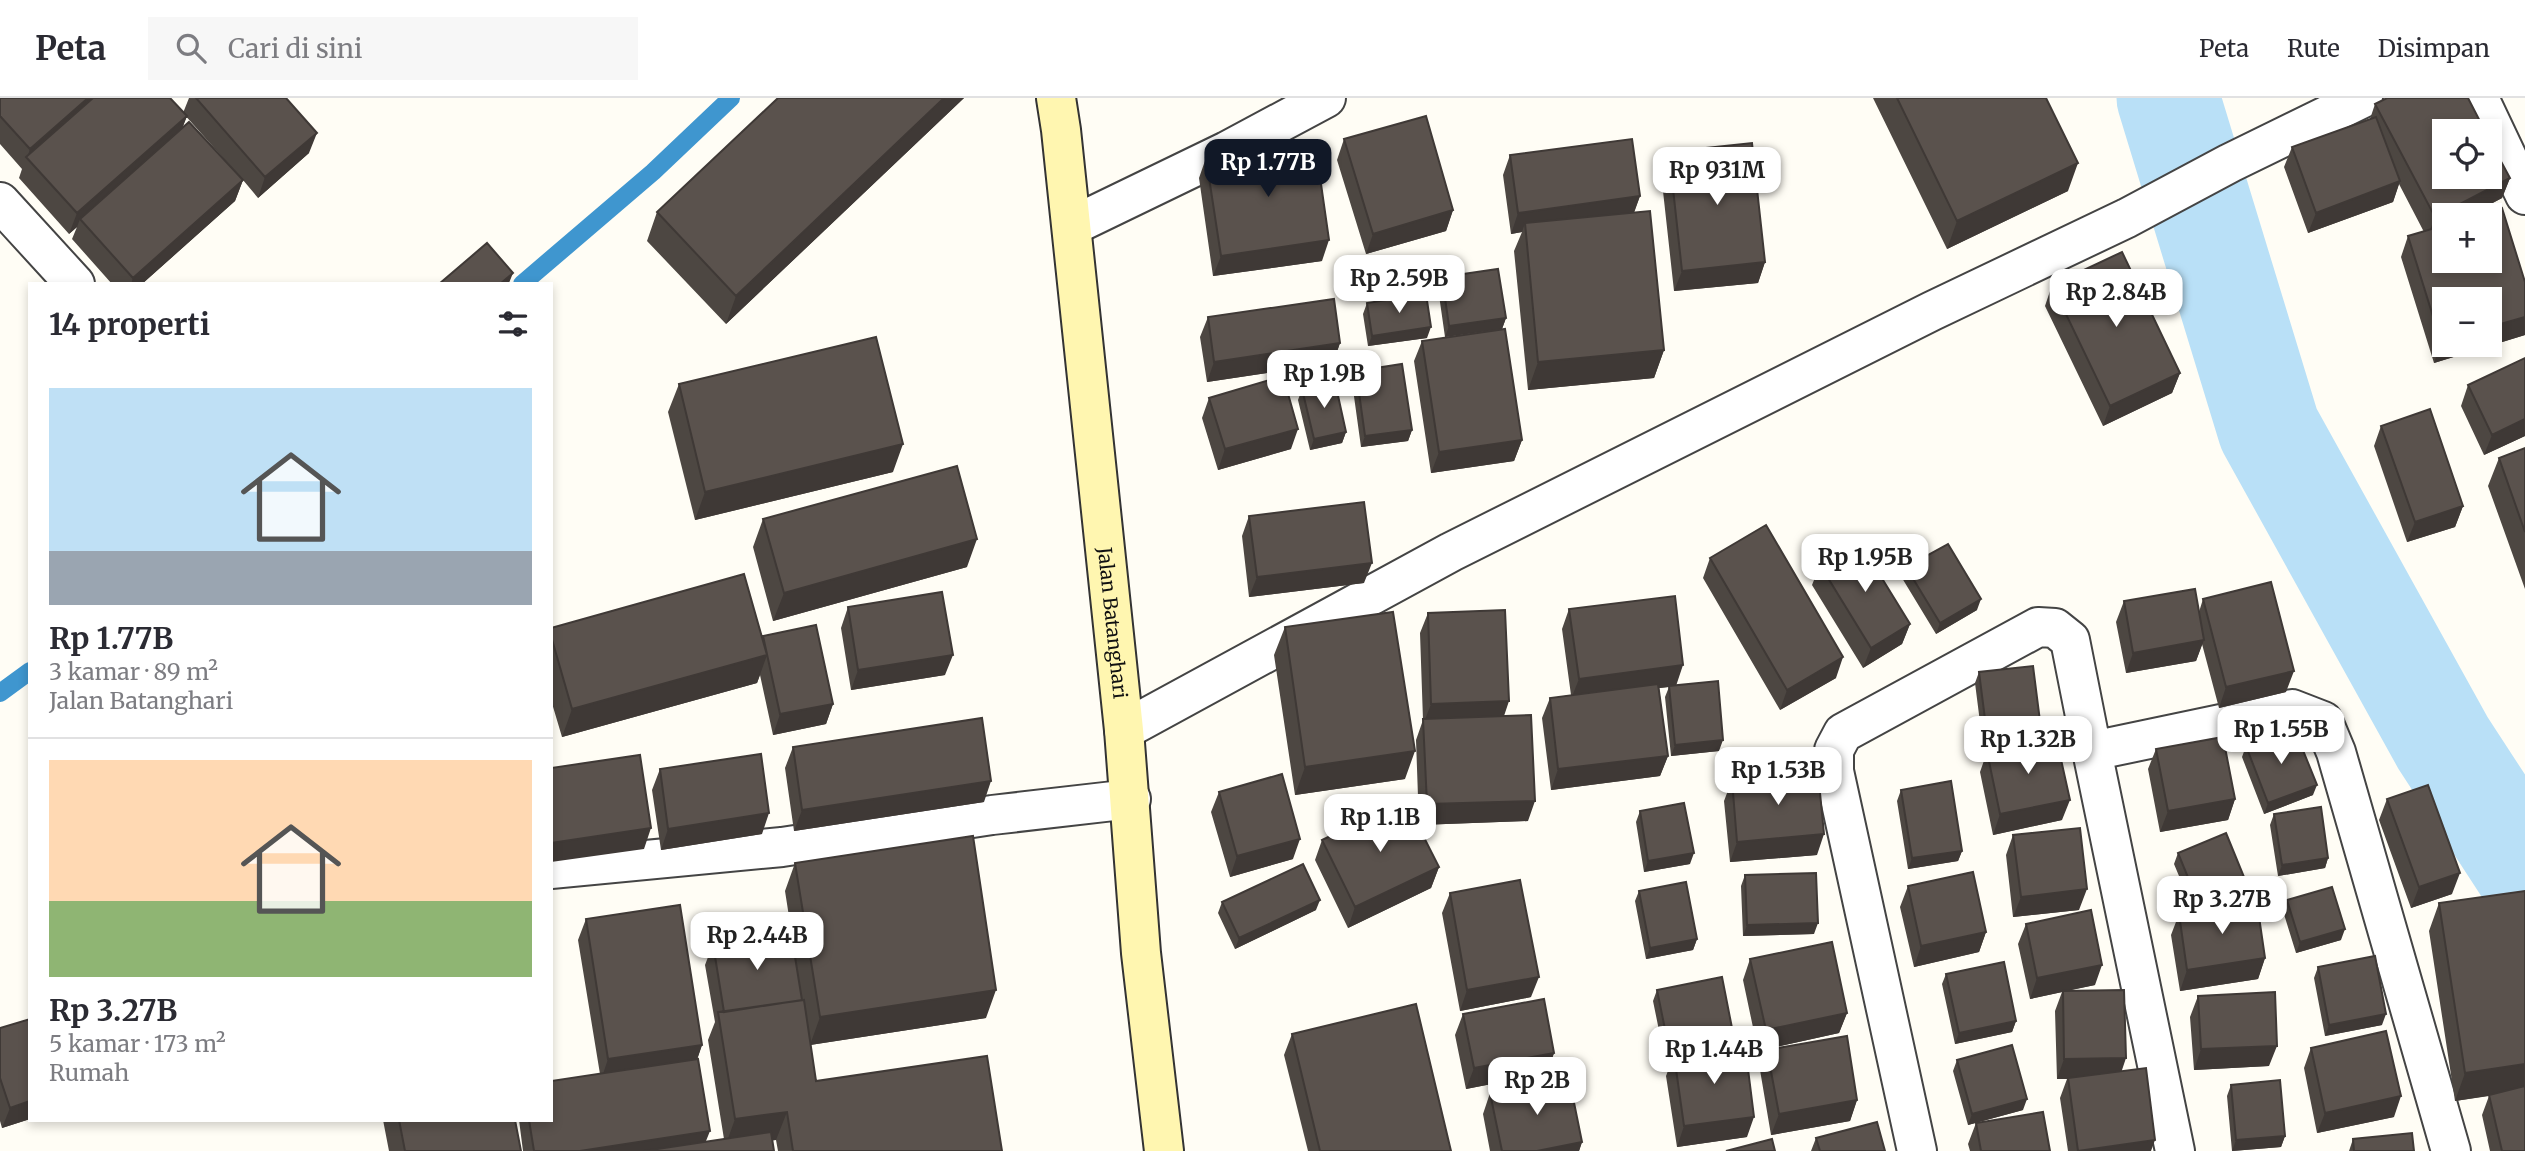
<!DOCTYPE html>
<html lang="id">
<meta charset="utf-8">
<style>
:root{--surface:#fff;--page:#f7f7f7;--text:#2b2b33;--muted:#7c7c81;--line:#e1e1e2;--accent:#111827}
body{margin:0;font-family:Merriweather,serif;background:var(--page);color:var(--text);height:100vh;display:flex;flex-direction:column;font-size:26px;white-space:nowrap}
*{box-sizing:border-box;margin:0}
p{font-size:23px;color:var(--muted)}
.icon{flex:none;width:38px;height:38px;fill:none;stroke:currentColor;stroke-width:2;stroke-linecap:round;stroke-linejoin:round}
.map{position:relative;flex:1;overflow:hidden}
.drawer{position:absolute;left:28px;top:184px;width:525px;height:840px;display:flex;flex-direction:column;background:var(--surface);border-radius:0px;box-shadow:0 4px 10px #0003}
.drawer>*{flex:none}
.fabs{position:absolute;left:2432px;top:21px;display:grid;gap:14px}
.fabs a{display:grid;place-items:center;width:70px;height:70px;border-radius:0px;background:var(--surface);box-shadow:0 4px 10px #0003;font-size:35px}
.price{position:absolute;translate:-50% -60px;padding:0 16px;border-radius:14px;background:#fff;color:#222;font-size:23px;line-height:46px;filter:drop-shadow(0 2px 4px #0008)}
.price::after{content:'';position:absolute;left:50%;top:42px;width:21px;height:16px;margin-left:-10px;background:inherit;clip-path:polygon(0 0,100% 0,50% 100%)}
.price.selected{background:var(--accent);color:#fff}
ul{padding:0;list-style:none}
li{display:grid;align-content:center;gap:14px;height:371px;padding:0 21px}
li+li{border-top:2px solid var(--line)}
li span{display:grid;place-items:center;height:217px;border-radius:0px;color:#555}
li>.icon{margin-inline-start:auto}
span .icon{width:126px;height:126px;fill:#fffc;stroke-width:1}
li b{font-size:30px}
h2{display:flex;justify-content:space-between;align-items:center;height:84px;padding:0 21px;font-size:30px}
header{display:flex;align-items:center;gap:42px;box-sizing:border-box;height:98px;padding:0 35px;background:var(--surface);border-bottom:2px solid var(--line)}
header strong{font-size:33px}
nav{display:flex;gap:38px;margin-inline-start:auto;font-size:24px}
.search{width:490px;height:63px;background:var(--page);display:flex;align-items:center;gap:18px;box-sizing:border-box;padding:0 24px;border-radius:0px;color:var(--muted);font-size:26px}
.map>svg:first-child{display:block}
</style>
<header>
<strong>Peta</strong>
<div class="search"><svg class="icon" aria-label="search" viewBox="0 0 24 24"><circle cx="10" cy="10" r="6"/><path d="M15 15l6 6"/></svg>Cari di sini</div>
<nav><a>Peta</a><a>Rute</a><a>Disimpan</a></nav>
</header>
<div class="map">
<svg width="2525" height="1053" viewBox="0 0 2525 1053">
<rect width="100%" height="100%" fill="#fffdf5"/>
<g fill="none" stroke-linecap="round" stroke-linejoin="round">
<path stroke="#3f96cf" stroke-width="18" d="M522,186L653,74L731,0
M0,595L30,573"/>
<path stroke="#b9e0f7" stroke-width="103" d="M2168,0L2269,331L2443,645L2525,771"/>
<g stroke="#444" stroke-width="42">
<path id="street" d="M2479,0L2525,97
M0,104L75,186
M1072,128L1227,53L1326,0
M1124,632L1451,454L1932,213L2127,120L2230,65L2363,0
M551,771L782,749L992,717L1131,701
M1917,1053L1834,673V652L1843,635L2038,529L2055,530L2070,542L2092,653
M2175,1053L2092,653L2292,611L2323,623L2336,654L2451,1053"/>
</g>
<g stroke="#333" stroke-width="42">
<g id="secondary">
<path id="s1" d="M1056,0L1061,32L1124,632L1141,855L1164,1053"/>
</g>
</g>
<use href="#street" stroke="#fff" stroke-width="38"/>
<use href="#secondary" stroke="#fff6b0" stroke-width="38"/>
</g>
<path fill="#4d4742" d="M0,0L173,3L187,18L182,30L233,71L183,15L189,0H286L309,55L258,100L243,82L235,103L142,186H112L72,141L77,129L69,136L19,80L22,71L0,46Z
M778,0H964L726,226L647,143L657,114Z
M1873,0H2046L2068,93L1947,151Z
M2375,6L2510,80L2502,100L2470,117H2445L2525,184V237L2434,265L2401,159L2408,138L2424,134L2399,86L2393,104L2308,135L2284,69L2292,49L2370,21Z
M1344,41L1453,112L1446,133L1366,156L1337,62Z
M1669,54L1765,164L1758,185L1674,193L1661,75Z
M1510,57L1640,98L1634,115L1664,252L1654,280L1528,292L1514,153L1522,134L1511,136L1503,77Z
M1206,60L1322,163L1213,178L1199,80Z
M1442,179L1506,220L1502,231L1445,239L1438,190Z
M2052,187L2180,275L2172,295L2103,328L2045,208Z
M1367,205L1427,240L1368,248L1363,216Z
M1208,219L1340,245L1333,265L1207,284L1200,239Z
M1422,243L1522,342L1514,363L1431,375L1414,263Z
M2525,260V338L2484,357L2461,308L2468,287Z
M1356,273L1412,332L1408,343L1361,349L1352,284Z
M679,286L893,374L695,422L668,314Z
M1302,291L1346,334L1342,345L1310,352L1298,302Z
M1209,300L1291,351L1218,372L1202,320Z
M2381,328L2463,408L2455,429L2407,444L2374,348Z
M2525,350V491L2488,388L2499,360Z
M1249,418L1364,485L1249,499L1242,438Z
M763,421L967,469L773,523L753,449Z
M1710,460L1836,580L1780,612L1703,480Z
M1820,467L1910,526L1902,546L1863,570L1812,487Z
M1906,469L1977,512L1936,536L1902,480Z
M2203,501L2286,594L2219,610L2202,546L2196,563L2126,575L2116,524L2124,503L2199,514Z
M848,509L945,577L851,592L841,530Z
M1569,511L1676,587L1719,653L1671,658L1665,599L1669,589L1659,590L1668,658L1660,678L1551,692L1542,620L1550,600L1571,597L1562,531Z
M1428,515L1504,618L1528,723L1419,727L1416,642L1423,622L1420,535Z
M1285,529L1405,681L1295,697L1274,557Z
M551,530L762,541L763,538L833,606L826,626L773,637L760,577L757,585L562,639L551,602Z
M1979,574L2037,642L1983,648L1975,585Z
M2246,648L2313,697L2264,716L2242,659Z
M793,649L984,704L794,733L785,670Z
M2156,651L2235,701L2228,722L2160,734L2148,671Z
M1987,654L2062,722L1993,737L1980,674Z
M660,671L762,736L661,752L652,692Z
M1732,682L1817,757L1730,764L1724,703Z
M1901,692L1962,753L1958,763L1908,771L1897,703Z
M1219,694L1293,761L1230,779L1211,714Z
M2387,701L2452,796L2411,810L2379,722Z
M1640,713L1690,766L1644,774L1636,724Z
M2274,716L2328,760L2325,770L2278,778L2270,727Z
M2013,737L2079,812L2013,819L2006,757Z
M1322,742L1439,769L1431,790L1348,830L1315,762Z
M2178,755L2242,795L2198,813L2265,860L2258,881L2180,893L2171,837L2179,816L2194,814L2174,766Z
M795,765L986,920L810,947L816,983L1002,1053H778L776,1042H772L774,1053H523L519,1022H551L600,976L578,842L586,821L702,947L697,961L706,1044L724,1041L708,942L715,924L705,867L713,846L802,902L785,793Z
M1745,777L1814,836L1743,838L1741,788Z
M1908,788L1986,834L1979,854L1914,869L1900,809Z
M1639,793L1697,841L1693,852L1646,861L1635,803Z
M1450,795L1531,899L1460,913L1442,815Z
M2287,802L2341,842L2296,855L2283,813Z
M1222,804L1316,812L1235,851L1218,815Z
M2439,805L2525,1053H2490L2482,1017L2489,998L2455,1003L2429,833Z
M2026,826L2095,887L2070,892L2122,973L2151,1053H2068L2060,1000L2067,981H2057L2055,913L2062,894L2030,901L2018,846Z
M1750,861L1847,915L1839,935L1758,953L1743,882Z
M2318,869L2382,927L2325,938L2314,880Z
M1946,876L2016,923L2012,934L1955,946L1942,886Z
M1657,892L1728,941L1663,952L1653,903Z
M2198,898L2269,968L2194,972L2190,919Z
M1463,916L1554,955L1547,975L1466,991L1455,937Z
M30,921V1021L2,1030L0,1023V930Z
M1292,936L1451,1053H1308L1284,957Z
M2311,950L2394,1019L2317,1035L2304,970Z
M1767,952L1857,1002L1850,1023L1771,1037L1760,972Z
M1674,957L1747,1039L1677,1049L1666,978Z
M1957,962L2023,1012L1968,1027L1953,973Z
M2231,987L2285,1038L2281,1049L2232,1053L2227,998Z
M1490,995L1582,1044L1579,1053H1490L1483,1016Z
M383,1022H515L521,1053H389Z
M1976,1025L2050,1053H1970L1968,1046Z
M1816,1040L1885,1053H1811Z
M2353,1041L2414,1053H2349Z"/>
<path fill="#3f3936" d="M88,0H104L27,60L30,51Z
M944,0H964L726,226L736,198Z
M187,18L179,39L80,121L77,129L69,136L77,115Z
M317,35L309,55L258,100L265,79Z
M2078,65L2068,93L1947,151L1957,123Z
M2510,80L2502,100L2470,117H2445V130L2427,140L2435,119Z
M243,82L235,103L142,186H131L133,180Z
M2400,83L2393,104L2308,135L2316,115Z
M1640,98L1632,119L1525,125L1522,134L1511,136L1518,115Z
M1453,112L1446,133L1366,156L1373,136Z
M1329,142L1322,163L1213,178L1221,158Z
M1765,164L1758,185L1674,193L1682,173Z
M513,175L509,185L500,186Z
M2525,219V237L2434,265L2441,244L2445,243V247H2490V229Z
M1506,220L1502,231L1445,239L1449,228Z
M1431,229L1427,240L1368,248L1372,238Z
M1340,245L1333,265L1207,284L1214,264Z
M1664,252L1654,280L1528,292L1538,264Z
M2180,275L2172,295L2103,328L2110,308Z
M2525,321V338L2484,357L2492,337Z
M1298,331L1291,351L1218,372L1225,351Z
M1412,332L1408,343L1361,349L1365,338Z
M1346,334L1342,345L1310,352L1314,341Z
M1522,342L1514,363L1431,375L1439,354Z
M903,346L893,374L695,422L705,394Z
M2463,408L2455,429L2407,444L2415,424Z
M977,441L967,469L773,523L784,495Z
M1372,465L1364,485L1249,499L1257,479Z
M1981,501L1977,512L1936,536L1940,525Z
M1910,526L1902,546L1863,570L1871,550Z
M2204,542L2196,563L2126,575L2133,555Z
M767,557L757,585L562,639L572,611Z
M953,557L945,577L851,592L858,572Z
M1843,559L1836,580L1780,612L1787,592Z
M1683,567L1676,588L1571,601L1579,581Z
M2294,573L2286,594L2219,610L2226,589Z
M1509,603L1502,624L1423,627L1431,606Z
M833,606L826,626L773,637L780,616Z
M2041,631L2037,642L1983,648L1987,637Z
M1723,642L1719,653L1671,658L1675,647Z
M1415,653L1405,681L1295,697L1305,669Z
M1668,658L1660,678L1551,692L1558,671Z
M991,683L984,704L794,733L802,712Z
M2317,687L2313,697L2264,716L2268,705Z
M2235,701L2228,722L2160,734L2168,713Z
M2070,702L2062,722L1993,737L2000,716Z
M1535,703L1528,723L1419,727L1427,706Z
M769,715L762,736L661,752L668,731Z
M651,730L644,751L551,764V745Z
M1824,736L1817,757L1730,764L1737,744Z
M1300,741L1293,761L1230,779L1237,758Z
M1962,753L1958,763L1908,771L1912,760Z
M1694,755L1690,766L1644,774L1648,763Z
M2328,760L2325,770L2278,778L2282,767Z
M1439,769L1431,790L1348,830L1355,809Z
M2460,775L2452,796L2411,810L2419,789Z
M2246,784L2242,795L2194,815L2198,804Z
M2087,791L2079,812L2013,819L2021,799Z
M1320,802L1316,812L1235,851L1239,840Z
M1818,825L1814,836L1743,838L1747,827Z
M2345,831L2341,842L2296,855L2300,844Z
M1986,834L1979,854L1914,869L1921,848Z
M1697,841L1693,852L1646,861L1650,850Z
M2265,860L2258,881L2180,893L2187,872Z
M2102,867L2095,887L2030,901L2037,880Z
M1539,879L1531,899L1460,913L1467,892Z
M996,892L986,920L810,947L820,919Z
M1847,915L1839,935L1758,953L1766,932Z
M2386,916L2382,927L2325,938L2329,927Z
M2016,923L2012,934L1955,946L1959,935Z
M1732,930L1728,941L1663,952L1667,941Z
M702,947L695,968L601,982L608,961Z
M2277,948L2269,968L2194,972L2201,951Z
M1554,955L1547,975L1466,991L1474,970Z
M2126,960L2119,981H2057L2064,961Z
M2525,966V992L2455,1003L2465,975Z
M2401,998L2394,1019L2317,1035L2325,1015Z
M2027,1001L2023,1012L1968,1027L1972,1016Z
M1857,1002L1850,1023L1771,1037L1779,1016Z
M30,1003V1021L2,1030L10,1010Z
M787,1014L776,1042L725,1049L735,1021Z
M1754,1019L1747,1039L1677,1049L1684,1028Z
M710,1033L702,1053H580Z
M2285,1038L2281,1049L2232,1053L2236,1042Z
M2155,1042L2151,1053H2078Z
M1582,1044L1579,1053H1537Z"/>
<path fill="#5a524d" stroke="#3f3936" stroke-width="2" d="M0,0H88L30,51L0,18Z
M93,0H170L187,18L77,115L26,59Z
M196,0H286L317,35L265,79Z
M778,0H944L736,198L657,114Z
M1897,0H2046L2078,65L1957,123Z
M2387,0H2468L2485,33H2445V79H2490V43L2510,80L2435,119L2375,6Z
M1426,18L1453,112L1373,136L1344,41Z
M2376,19L2400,83L2316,115L2292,49Z
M189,24L243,82L133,180L80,121Z
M1632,41L1640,98L1518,115L1510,57Z
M1315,44L1329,142L1221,158L1206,60Z
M1752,45L1765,164L1682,173L1669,54Z
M2502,110L2525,184V219L2490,229V201H2445V243L2441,244L2408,138L2445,127V163H2490V117H2478Z
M1650,113L1664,252L1538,264L1525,125Z
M487,145L513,175L500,186H439Z
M2122,154L2180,275L2110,308L2052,187Z
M1498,171L1506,220L1449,228L1442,179Z
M1426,196L1431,229L1372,238L1367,205Z
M1334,201L1340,245L1214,264L1208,219Z
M1505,231L1522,342L1439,354L1422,243Z
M876,239L903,346L705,394L679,286Z
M2525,260V321L2492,337L2468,287Z
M1402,266L1412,332L1365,338L1356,273Z
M1283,278L1298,331L1225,351L1209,300Z
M1335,284L1346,334L1314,341L1302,291Z
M2430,311L2463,408L2415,424L2381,328Z
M2525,350V434L2499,360Z
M957,368L977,441L784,495L763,421Z
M1364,404L1372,465L1257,479L1249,418Z
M1766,427L1843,559L1787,592L1710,460Z
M1859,443L1910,526L1871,550L1820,467Z
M1948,446L1981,501L1940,525L1906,469Z
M744,476L767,557L572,611L551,538V530Z
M2271,484L2294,573L2226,589L2203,501Z
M2195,491L2204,542L2133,555L2124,503Z
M942,494L953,557L858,572L848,509Z
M1675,498L1683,567L1579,581L1569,511Z
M1505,512L1509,603L1431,606L1428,515Z
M1393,514L1415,653L1305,669L1285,529Z
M816,527L833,606L780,616L763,538Z
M2033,568L2041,631L1987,637L1979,574Z
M1718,583L1723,642L1675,647L1669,588Z
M1658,586L1668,658L1558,671L1550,600Z
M1531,617L1535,703L1427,706L1423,621Z
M982,620L991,683L802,712L793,649Z
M2294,630L2317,687L2268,705L2246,648Z
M2056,639L2070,702L2000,716L1987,654Z
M2223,639L2235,701L2168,713L2156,651Z
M761,656L769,715L668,731L660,671Z
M640,657L651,730L551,745V670Z
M1818,674L1824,736L1737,744L1732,682Z
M1282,676L1300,741L1237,758L1219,694Z
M1951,683L1962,753L1912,760L1901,692Z
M2428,687L2460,775L2419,789L2387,701Z
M1405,702L1439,769L1355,809L1322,742Z
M1684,705L1694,755L1648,763L1640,713Z
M2321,709L2328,760L2282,767L2274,716Z
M2080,730L2087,791L2021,799L2013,737Z
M2226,735L2246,784L2198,804L2178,755Z
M973,738L996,892L820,919L795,765Z
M1303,766L1320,802L1239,840L1222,804Z
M1973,774L1986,834L1921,848L1908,788Z
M1816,775L1818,825L1747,827L1745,777Z
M1520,782L1539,879L1467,892L1450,795Z
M1686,784L1697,841L1650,850L1639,793Z
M2332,789L2345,831L2300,844L2287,802Z
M2525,793V966L2465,975L2439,805Z
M2257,805L2265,860L2187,872L2179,816Z
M680,807L702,947L608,961L586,821Z
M2091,812L2102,867L2037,880L2026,826Z
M791,834L802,902L724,914L713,846Z
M1832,844L1847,915L1766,932L1750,861Z
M2375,858L2386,916L2329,927L2318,869Z
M2004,864L2016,923L1959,935L1946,876Z
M1722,879L1732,930L1667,941L1657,892Z
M2124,892L2126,960L2064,961L2063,893Z
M2275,894L2277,948L2201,951L2198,898Z
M1544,901L1554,955L1474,970L1463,916Z
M804,902L816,983L987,958L1002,1053H793L787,1014L735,1021L718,914Z
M1416,906L1451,1053H1320L1292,936Z
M30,921V1003L10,1010L0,980V930Z
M2386,933L2401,998L2325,1015L2311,950Z
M1847,938L1857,1002L1779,1016L1767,952Z
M1745,947L1754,1019L1684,1028L1674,957Z
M2012,947L2027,1001L1972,1016L1957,962Z
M698,961L710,1033L580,1053H534L529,1022H551V983Z
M2146,970L2155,1042L2078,1053L2068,980Z
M1569,980L1582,1044L1537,1053H1502L1490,995Z
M2280,982L2285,1038L2236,1042L2231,987Z
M2525,988V1053H2502L2489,997Z
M2043,1014L2050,1053H1981L1976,1025Z
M399,1022H515L521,1053H405Z
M1877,1024L1885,1053H1820L1816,1040Z
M771,1034L774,1053H644Z
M2412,1035L2414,1053H2354L2353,1041Z
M1772,1041L1775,1053H1726Z"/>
<g text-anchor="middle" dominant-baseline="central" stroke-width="7" stroke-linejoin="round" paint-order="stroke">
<g font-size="19" fill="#111" stroke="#fff">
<text stroke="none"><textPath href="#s1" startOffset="528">Jalan Batanghari</textPath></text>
</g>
</g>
</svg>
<div class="fabs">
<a><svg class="icon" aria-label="locate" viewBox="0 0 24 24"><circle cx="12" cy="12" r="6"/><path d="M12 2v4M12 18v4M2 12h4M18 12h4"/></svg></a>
<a>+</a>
<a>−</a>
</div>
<b class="price selected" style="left:1268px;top:101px">Rp 1.77B</b>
<b class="price" style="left:1717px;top:109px">Rp 931M</b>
<b class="price" style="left:1399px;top:217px">Rp 2.59B</b>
<b class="price" style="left:2116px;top:231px">Rp 2.84B</b>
<b class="price" style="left:1324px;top:312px">Rp 1.9B</b>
<b class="price" style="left:1865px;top:496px">Rp 1.95B</b>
<b class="price" style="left:2281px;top:668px">Rp 1.55B</b>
<b class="price" style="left:2028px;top:678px">Rp 1.32B</b>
<b class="price" style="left:1778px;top:709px">Rp 1.53B</b>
<b class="price" style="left:1380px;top:756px">Rp 1.1B</b>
<b class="price" style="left:2222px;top:838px">Rp 3.27B</b>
<b class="price" style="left:757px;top:874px">Rp 2.44B</b>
<b class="price" style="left:1714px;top:988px">Rp 1.44B</b>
<b class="price" style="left:1537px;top:1019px">Rp 2B</b>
<section class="drawer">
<h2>14 properti<svg class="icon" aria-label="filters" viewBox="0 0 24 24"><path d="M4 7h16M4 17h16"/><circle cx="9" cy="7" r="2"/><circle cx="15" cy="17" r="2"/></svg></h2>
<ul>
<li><span style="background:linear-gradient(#bfe0f5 75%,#9aa5b1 0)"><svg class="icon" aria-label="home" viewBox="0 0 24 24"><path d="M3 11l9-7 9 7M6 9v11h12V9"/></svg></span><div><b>Rp 1.77B</b><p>3 kamar · 89 m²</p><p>Jalan Batanghari</p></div></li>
<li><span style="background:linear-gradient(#ffd9b3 65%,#8fb573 0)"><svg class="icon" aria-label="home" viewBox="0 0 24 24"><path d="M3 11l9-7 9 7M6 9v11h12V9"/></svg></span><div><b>Rp 3.27B</b><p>5 kamar · 173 m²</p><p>Rumah</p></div></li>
</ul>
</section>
</div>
